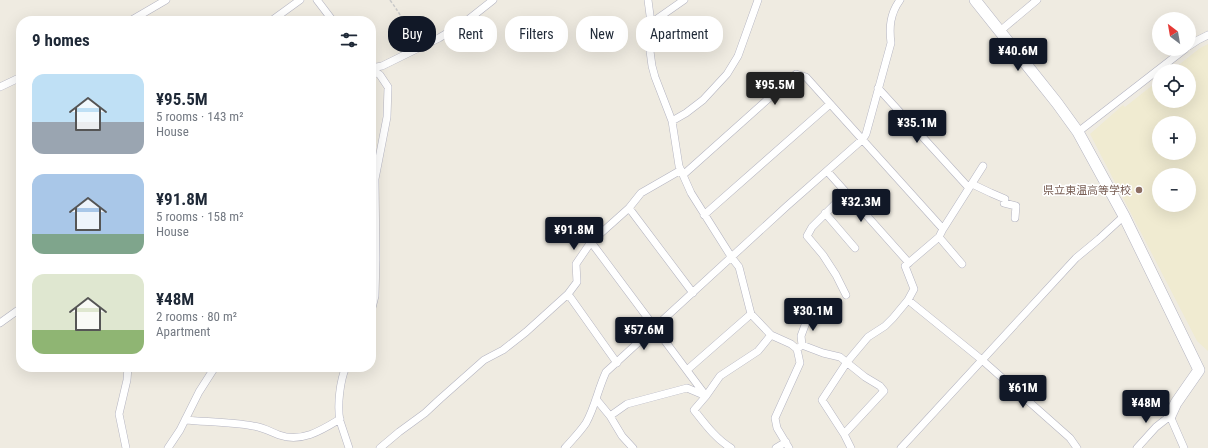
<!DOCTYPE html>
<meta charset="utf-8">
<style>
:root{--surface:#fff;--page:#f6f6f7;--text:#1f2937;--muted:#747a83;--accent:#111827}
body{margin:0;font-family:"Roboto Condensed","Noto Sans JP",sans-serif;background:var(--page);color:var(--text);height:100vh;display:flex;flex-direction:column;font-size:15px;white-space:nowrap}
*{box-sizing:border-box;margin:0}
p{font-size:13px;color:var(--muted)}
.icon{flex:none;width:22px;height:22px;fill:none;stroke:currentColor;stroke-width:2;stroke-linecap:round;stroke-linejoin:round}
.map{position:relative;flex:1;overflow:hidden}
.sheet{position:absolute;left:16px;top:16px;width:360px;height:356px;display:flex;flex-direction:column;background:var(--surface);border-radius:16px;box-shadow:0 4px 16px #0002}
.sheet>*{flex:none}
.top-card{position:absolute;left:388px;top:16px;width:380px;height:36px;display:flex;gap:8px}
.needle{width:26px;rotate:329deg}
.tools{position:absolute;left:1152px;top:12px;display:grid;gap:8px}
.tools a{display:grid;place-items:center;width:44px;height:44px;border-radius:50%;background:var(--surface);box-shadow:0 4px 16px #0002;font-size:20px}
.price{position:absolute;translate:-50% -34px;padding:0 9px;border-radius:4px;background:var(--accent);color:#fff;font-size:13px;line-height:26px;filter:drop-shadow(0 1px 2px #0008)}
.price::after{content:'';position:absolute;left:50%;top:24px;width:12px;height:9px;margin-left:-6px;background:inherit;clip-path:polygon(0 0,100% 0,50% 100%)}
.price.active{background:#222;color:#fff}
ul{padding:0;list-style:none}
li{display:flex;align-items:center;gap:12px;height:100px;padding:0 16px}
li span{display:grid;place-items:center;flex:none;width:112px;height:80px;border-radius:12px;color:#555}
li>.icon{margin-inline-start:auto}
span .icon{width:48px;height:48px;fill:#fffc;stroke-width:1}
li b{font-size:17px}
h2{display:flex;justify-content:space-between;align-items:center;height:48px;padding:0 16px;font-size:17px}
.pill{padding:0 14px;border-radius:16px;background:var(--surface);box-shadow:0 4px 16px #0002;font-size:14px;line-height:36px}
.pill.active{background:var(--accent);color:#fff}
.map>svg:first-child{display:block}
</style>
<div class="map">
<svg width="1208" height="448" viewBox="0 0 1208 448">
<rect width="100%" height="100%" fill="#efebe1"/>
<path fill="#f0ebd1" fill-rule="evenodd" d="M1208,44V351L1197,341L1090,134L1123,105L1125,107L1159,80V101H1189V71H1171L1200,48ZM1159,123H1189V153H1159ZM1159,175H1189V205H1159Z"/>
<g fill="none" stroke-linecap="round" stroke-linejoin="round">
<g stroke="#b4b4c1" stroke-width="8">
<path id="street" d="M317,0L333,21
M648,0L651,23L650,51L652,66L655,77L672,121L679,166L691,193L732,258L739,267L751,314L771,335L791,344L797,349L800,363L775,418L777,428L789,448
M130,21L166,0
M271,21L300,0
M651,23L684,0
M1000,31L1037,0
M1189,46L1198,40L1208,35
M371,68L382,66L439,38L464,23L493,0
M371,69L380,75L388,87L387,117L375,179L376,259L375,296L371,312
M0,87L21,77
M878,88L969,188
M672,121L686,113L703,100L727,74L738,56L758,0
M1078,132L1185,49
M827,171L909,263
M683,175L796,74L806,77L943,229
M972,184L991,193L1005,199L1004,203L1016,206L1015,218
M629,208L693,293
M825,213L855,248
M704,215L830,104
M939,237L962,264
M591,242L706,396L694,410C705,424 716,439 731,448
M846,295L836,275L823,255L807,236L812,227L846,193
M908,300L982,360L1070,438L1077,448
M0,323L21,308
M802,345L801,336L808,317
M797,349L802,345L823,353L840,357L865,377L880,386L884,391L844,434
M617,363L568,294L577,282L576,264L591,242L629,208L641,193L681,170
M346,367C340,380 337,406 340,421C343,430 346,439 349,448
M687,370L751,314
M596,399L610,416L622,436L633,448
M610,416L627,404L687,388L706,396L720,376L758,351L771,335
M185,420C207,422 231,422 253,426C263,427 271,432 279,435C302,443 322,430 340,419
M126,448L119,414L127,380L128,367
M168,448L180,430L199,392L215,367
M380,448L399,432L425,413L440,399L484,360L503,350L526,332L568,294
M565,448C572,440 580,432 586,423C595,407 598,389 606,372L787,206L863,139L866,134L891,43C889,27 890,14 900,0
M776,448L786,442
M851,448L844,434L822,400L847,362L868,337L885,326L893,318L908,300L914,289L905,266L939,237L943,229L983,166
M901,448L1076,258L1099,239L1124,216
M1137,448L1156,427L1170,416L1184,448"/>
</g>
<g stroke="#b4b4c1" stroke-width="12">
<path id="secondary" d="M975,0L1057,103L1078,132L1124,216L1199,370L1176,403L1170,416"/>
</g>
<path stroke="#c9c9c9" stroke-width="1.5" stroke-dasharray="3 2" stroke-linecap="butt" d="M390,0C402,17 408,24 403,46"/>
<use href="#street" stroke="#fff" stroke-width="7"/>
<use href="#secondary" stroke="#fff" stroke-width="11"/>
</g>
<circle fill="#8d6e63" stroke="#fff" stroke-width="1.5" cx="1139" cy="190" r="4"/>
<g text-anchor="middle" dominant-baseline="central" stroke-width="3" stroke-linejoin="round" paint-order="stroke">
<g font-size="11" fill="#785e54" stroke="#fff" text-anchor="end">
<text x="1131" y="190">県立東温高等学校</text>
</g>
</g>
</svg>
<div class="tools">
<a><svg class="needle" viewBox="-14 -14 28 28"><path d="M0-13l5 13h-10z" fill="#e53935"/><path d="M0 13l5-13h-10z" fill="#747a83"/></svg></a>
<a><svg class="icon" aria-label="locate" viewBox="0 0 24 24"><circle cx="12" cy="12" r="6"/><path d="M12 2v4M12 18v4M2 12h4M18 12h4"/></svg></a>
<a>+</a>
<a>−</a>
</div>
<b class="price" style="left:1018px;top:72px">¥40.6M</b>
<b class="price active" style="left:775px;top:106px">¥95.5M</b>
<b class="price" style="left:917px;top:144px">¥35.1M</b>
<b class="price" style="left:861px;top:223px">¥32.3M</b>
<b class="price" style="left:574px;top:251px">¥91.8M</b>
<b class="price" style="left:813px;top:332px">¥30.1M</b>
<b class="price" style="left:644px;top:351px">¥57.6M</b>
<b class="price" style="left:1023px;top:409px">¥61M</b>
<b class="price" style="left:1146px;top:424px">¥48M</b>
<div class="top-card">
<a class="pill active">Buy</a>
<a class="pill">Rent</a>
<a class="pill">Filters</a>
<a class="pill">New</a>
<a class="pill">Apartment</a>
</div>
<section class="sheet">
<h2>9 homes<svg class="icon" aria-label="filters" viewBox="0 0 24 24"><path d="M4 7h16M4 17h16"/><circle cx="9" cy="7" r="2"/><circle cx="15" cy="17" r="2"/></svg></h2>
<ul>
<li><span style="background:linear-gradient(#bfe0f5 60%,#9aa5b1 0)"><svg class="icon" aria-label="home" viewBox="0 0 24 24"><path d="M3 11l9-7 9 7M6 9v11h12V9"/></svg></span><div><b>¥95.5M</b><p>5 rooms · 143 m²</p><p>House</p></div></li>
<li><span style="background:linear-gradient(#a9c7e8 75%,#7fa58c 0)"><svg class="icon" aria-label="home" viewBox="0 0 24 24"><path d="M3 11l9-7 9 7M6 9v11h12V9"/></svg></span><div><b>¥91.8M</b><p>5 rooms · 158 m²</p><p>House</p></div></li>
<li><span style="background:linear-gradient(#dfe7d0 70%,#8fb573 0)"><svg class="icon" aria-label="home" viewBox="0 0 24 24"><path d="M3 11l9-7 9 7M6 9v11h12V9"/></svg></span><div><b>¥48M</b><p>2 rooms · 80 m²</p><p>Apartment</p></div></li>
</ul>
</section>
</div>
